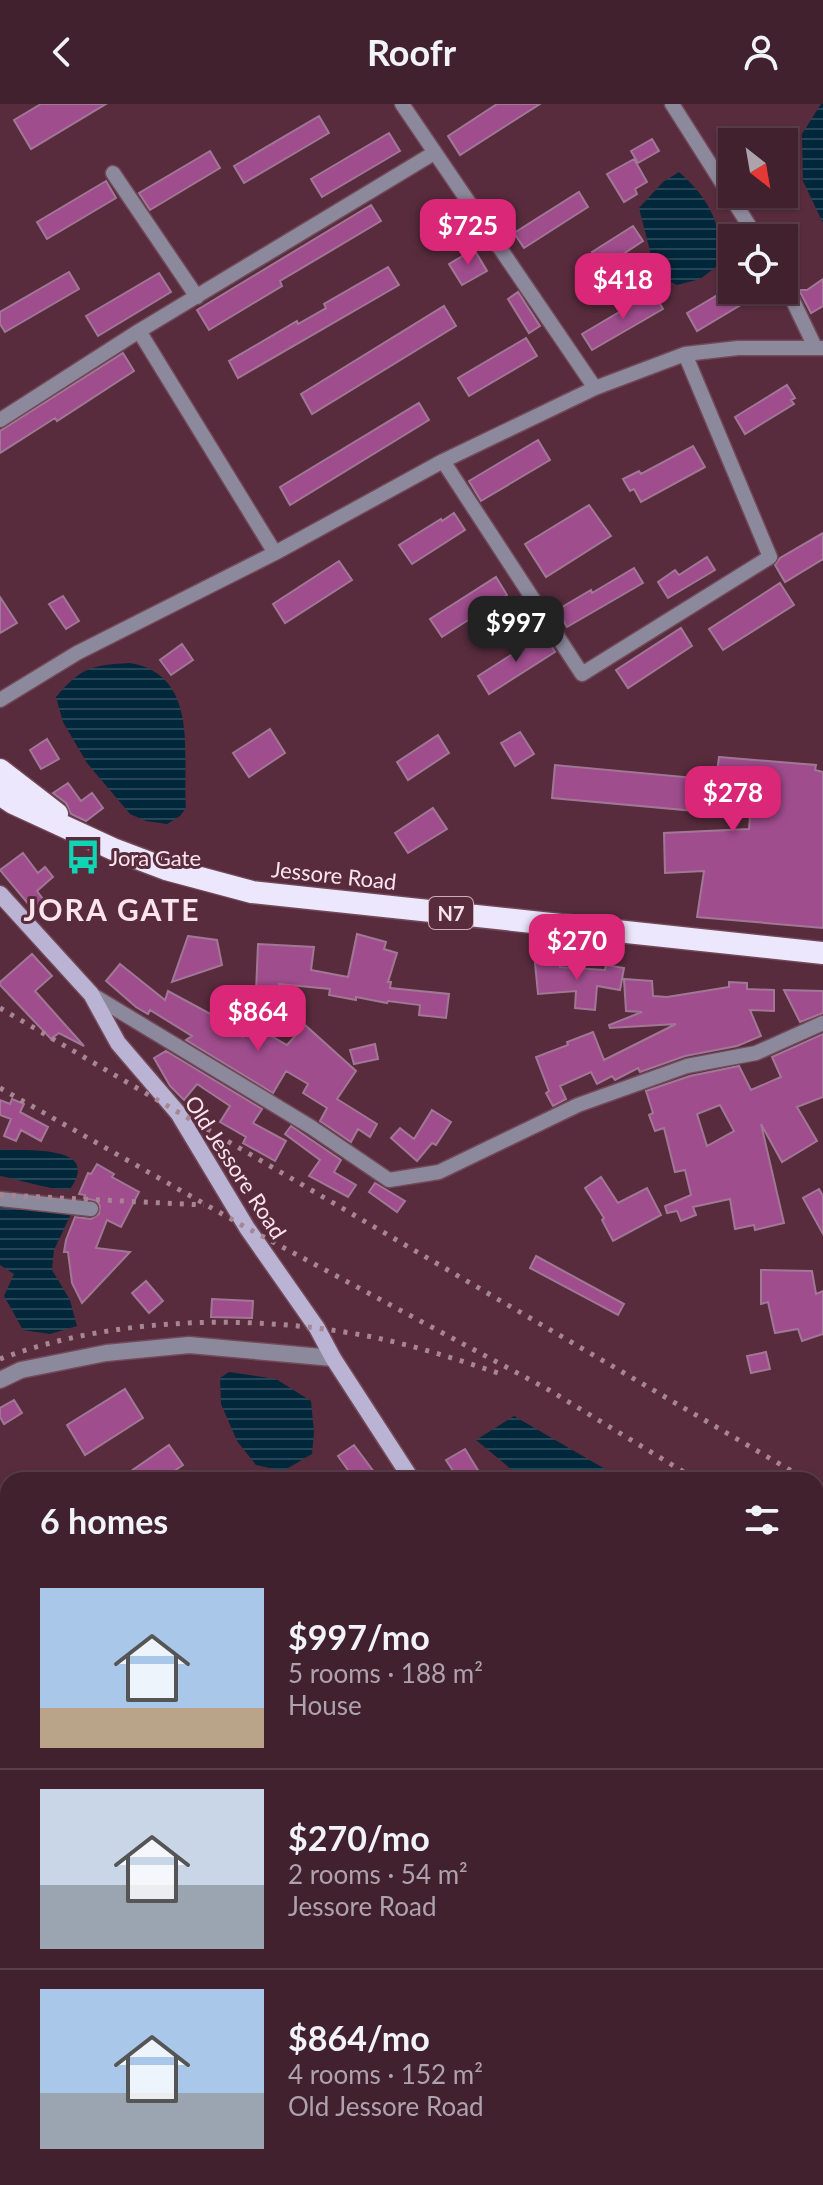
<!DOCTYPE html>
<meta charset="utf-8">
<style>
:root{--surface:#42212e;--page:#4c2e3a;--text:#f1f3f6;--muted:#aea3aa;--line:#5a3e4a;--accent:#db2777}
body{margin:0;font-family:Lato,sans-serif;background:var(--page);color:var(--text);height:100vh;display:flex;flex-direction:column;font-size:30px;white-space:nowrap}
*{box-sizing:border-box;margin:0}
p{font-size:26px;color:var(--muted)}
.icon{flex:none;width:44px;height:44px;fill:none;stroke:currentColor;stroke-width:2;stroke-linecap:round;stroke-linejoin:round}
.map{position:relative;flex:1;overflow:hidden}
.side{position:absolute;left:0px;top:1368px;width:824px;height:714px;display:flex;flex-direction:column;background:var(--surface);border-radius:24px 24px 0 0;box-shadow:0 2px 6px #0004,0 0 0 2px var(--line)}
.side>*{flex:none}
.needle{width:52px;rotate:149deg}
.buttons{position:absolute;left:718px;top:24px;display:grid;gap:16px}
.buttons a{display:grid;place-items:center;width:80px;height:80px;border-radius:0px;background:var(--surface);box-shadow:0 2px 6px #0004,0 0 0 2px var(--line);font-size:40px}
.price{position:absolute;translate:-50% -68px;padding:0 18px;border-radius:16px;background:var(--accent);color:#fff;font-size:26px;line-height:52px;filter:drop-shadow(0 2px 4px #0008)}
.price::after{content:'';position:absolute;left:50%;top:48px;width:24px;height:18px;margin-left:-12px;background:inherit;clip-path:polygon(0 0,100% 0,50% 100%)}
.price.on{background:#222;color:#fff}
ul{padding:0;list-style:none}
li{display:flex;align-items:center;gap:24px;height:200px;padding:0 40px}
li+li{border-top:2px solid var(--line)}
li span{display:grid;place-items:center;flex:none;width:224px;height:160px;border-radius:0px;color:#555}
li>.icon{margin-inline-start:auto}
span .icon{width:96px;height:96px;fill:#fffc;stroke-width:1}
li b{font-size:34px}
h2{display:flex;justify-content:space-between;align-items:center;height:96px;padding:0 40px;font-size:34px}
header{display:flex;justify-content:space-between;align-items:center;height:104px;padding:0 40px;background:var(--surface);font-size:36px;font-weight:700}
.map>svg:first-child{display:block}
</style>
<header><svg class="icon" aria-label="back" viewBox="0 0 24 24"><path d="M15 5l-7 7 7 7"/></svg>Roofr<svg class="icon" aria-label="person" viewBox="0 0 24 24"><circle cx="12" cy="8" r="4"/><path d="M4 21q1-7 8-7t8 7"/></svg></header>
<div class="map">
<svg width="823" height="2081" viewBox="0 0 823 2081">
<defs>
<pattern id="water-rules" width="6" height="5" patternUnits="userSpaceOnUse" patternTransform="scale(2)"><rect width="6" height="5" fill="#01273a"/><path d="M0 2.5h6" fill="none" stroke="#274657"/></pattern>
</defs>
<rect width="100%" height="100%" fill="#582c3d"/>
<path fill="url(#water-rules)" d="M821,0H823V119L803,77L802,30Z
M679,68C710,95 719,118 724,157L700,175L677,181L650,168V147L639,104L663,78Z
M130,559C201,571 182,653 186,704L180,712L167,720L146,717L130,710L87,659L63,618L56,593C81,563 93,561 130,559Z
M0,1045C23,1048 103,1039 70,1085C57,1088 17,1075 0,1072Z
M0,1103L71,1110L54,1146L52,1166L70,1196L77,1222L50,1230L23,1226L4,1192L14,1170L0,1161Z
M229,1268L276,1275L311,1297L314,1328L312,1350L283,1367L256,1361L237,1337L221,1300L220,1274Z
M514,1312L624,1376H524L476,1336Z
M8,1915V2039L0,2031V1925Z
M41,2074H119L108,2081H47Z
M174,2074H413V2075L407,2081H167Z"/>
<path fill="#a04d8e" stroke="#a17796" stroke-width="2" fill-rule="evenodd" d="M41,0H106L31,45L14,16Z
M497,0H540L460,51L448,32Z
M319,12L329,29L244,79L234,62Z
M389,29L400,47L322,93L311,75Z
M652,35L659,47L638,59L631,47Z
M210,47L220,64L150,106L139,89Z
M634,55L647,78L635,85L637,90L624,98L607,70Z
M106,77L116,94L47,135L37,118Z
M579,88L588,103L524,144L514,129Z
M371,101L381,117L280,177L282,182L209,226L197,206Z
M633,122L643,137L602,164L592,148Z
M474,145L487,167L462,181L449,160Z
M388,163L399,181L238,274L229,257L297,217L298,220L326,204L324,200Z
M69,168L79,185L5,228L0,220V208Z
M159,169L171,188L98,232L86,212Z
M823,175V202L811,209L799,186H807Z
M726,186H766L697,227L687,209Z
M518,188L540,222L529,229L508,195Z
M653,188L663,205L592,246L582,230Z
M444,202L456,222L312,310L301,290Z
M526,234L537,252L469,292L458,274Z
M123,249L134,267L57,317L55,314L0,349V327Z
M787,281L795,294L791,296L794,300L745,330L735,313Z
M419,299L429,316L290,401L280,383Z
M538,336L550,356L481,397L469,377Z
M693,342L705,363L641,398L634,385L630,387L623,375L639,367L641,370Z
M589,401L611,432L546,473L525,440Z
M454,409L465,426L412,460L399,441L441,415L442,417Z
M823,429V455L785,478L775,461L780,454Z
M707,453L715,466L668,494L658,478L675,466L679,471Z
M339,457L352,476L285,519L273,500Z
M634,464L643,479L567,523L557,506L591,486L592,489Z
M496,473L507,491L442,533L430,515Z
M780,479L794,501L723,546L709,525Z
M63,492L79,517L66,525L49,500Z
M0,493L17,519L0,529Z
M681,524L692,542L628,584L616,566Z
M544,530L555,548L489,590L478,572Z
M182,540L193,556L171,571L160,556Z
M270,625L285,649L249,673L233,649Z
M520,628L534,650L515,662L501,639Z
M438,631L449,649L408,676L397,658Z
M47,635L59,655L41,665L30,646Z
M719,653L816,661L815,666L823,668V824L697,813L704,767L665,769L664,729L749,725L750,712L552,694L555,661L716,676Z
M68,679L81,697L92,689L103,704L86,717L71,710L66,699L53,689Z
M433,704L447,725L408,749L395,729Z
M23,749L38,769L45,763L53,773L37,787L46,799L35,808L0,766Z
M357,830L386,838L384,845L397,849L388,878H391L390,884L449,890L446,914L419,911L420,901L388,897L387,899L356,893V896L329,891L330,885L279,880V889L256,888L258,840L314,843L311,866L348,873Z
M188,832L217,836L222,861L172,878Z
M32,850L52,872L35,887L84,942L59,929L51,935L0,881V878Z
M560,857V863L605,866L606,861L624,864L620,886L597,882L595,906L575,904L576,887L538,890L535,859Z
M120,860L165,896L168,887L216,913L214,917L243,933L250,920L287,941L305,921L356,967L337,995L377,1020L370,1033L358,1025L351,1038L320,1017L327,1004L303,989L308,980L286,967L273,989L186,936L192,932L150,906L148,910L136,903L106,877Z
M624,875L652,877L653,892L667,893L729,883V878L747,879V885L774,886V907L750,906L761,932L737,942L685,952L640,968L638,964L615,976L612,972L597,980L591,968L560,982L566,995L553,1002L546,989L549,987L536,953L568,941L567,938L593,928L604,956L676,920L610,924L609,921L642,908L626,907Z
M784,886L823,887V909L800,918Z
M823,930V993L797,1003L817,1037L782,1058L761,1020L784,1119L755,1126L754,1121L735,1125L730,1095L693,1103L696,1111L681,1117L677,1107L667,1109L665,1102L691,1091L685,1066L675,1068L664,1024L655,1027L649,1011L653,1009L646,987L690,972L739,962L751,986L781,973L772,953ZM720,1001L734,1027L707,1042L697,1010Z
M375,940L378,955L354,960L350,946Z
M166,947L262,1005L253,1019L286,1037L275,1057L243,1039L246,1033L220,1018L230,1002L197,980L184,996L170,982L154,954Z
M12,995L24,1000L20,1008L48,1023L41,1037L21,1026L16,1037L4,1032L11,1015L0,1011V996L10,1000Z
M432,1006L451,1018L436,1041L432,1039L417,1057L391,1034L400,1024L414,1035Z
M291,1022L341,1056L334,1068L356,1081L348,1093L309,1072L320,1056L285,1030Z
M97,1060L114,1070L112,1073L139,1088L121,1123L107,1116L96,1144L130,1148L82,1199L72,1179L68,1148H64L66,1136L75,1113L91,1115L99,1110L100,1102L97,1097L84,1094L85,1091L79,1090L88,1069L91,1070Z
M601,1073L618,1099L647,1084L661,1111L613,1137L602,1116L604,1114L585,1084Z
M375,1079L405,1097L397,1108L369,1088Z
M819,1085L823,1092V1130L803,1094Z
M536,1152L624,1200L618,1211L530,1164Z
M761,1166L812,1167L816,1190L823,1187V1230L802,1237L798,1225L775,1229L768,1198L761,1200Z
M146,1177L163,1197L149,1209L132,1189Z
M212,1195L253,1197L252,1214L211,1213Z
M766,1248L770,1265L751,1269L747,1252Z
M125,1285L143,1314L85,1351L67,1321Z
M14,1296L22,1309L4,1320L0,1313V1304Z
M169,1341L183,1361L161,1376H118Z
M354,1341L380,1376H355L338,1352Z
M465,1345L484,1376H468L463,1369L457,1373L446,1356Z"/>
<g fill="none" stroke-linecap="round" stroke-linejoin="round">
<g stroke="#724959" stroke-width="17">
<path id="minor" d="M402,0L595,284
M672,0L757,134
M113,69L197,193
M784,178L815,243
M139,227L275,449
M0,316L139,227L434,49
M443,357L582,570L770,453L685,250
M0,596L77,549L275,449L443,357L595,284L685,250L738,244H823
M91,890L311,1023L389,1076L439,1068L578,1001L687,962L756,949L823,919
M0,1095L91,1105
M533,2081L540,2074"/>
</g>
<g stroke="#724959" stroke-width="19">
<path id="tertiary" d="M0,1276L21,1266L106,1249L189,1241L333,1254
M0,1739L8,1733"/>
</g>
<g stroke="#724959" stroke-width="19">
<path id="secondary" d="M0,790L91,890L118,939L178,1009L247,1124L317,1224L333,1254L412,1376
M816,1873L823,1881"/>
</g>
<g stroke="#724959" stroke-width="25">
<path id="trunk" d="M0,666L57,710
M0,690L13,699L113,745L166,765L252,788L823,849"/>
</g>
<use href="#minor" stroke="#8d899d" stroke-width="14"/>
<use href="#tertiary" stroke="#8d899d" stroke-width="16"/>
<use href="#secondary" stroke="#bbb3d4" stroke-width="16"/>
<use href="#trunk" stroke="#ece7fc" stroke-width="22"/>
<path stroke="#a78592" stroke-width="5" stroke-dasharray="4 8" stroke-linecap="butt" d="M0,904L807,1376
M0,984L247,1124L549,1286L697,1376
M0,1091L204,1101
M0,1255C116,1211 266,1209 386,1236C426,1245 465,1258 504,1271
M816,1431L823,1435
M816,1446L823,1450"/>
</g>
<defs>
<g id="bus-bare" transform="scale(2.76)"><path d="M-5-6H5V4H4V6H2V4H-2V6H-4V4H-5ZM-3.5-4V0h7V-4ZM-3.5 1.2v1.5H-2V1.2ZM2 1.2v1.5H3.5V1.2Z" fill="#0fd5b4" stroke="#582c3d" stroke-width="2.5" paint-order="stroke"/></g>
</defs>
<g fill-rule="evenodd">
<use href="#bus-bare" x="83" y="753"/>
</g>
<g text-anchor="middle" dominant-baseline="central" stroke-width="6" stroke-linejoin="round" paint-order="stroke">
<rect fill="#582c3d" stroke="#cbadb8" stroke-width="2" x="429" y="793" width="44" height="32" rx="6"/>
<g font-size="20" font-weight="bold" fill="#fce4ec">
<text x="451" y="809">N7</text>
</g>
<g font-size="22" fill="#fce4ec" stroke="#582c3d" text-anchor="start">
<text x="109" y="753">Jora Gate</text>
</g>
<g font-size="22" fill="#fce4ec" stroke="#582c3d">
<text transform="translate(334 771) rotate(6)">Jessore Road</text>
<text transform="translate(236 1063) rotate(57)">Old Jessore Road</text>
</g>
<g font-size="30" font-weight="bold" letter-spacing="2" fill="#fce4ec" stroke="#582c3d">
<text x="112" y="805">JORA GATE</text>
</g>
</g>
</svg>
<div class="buttons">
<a><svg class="needle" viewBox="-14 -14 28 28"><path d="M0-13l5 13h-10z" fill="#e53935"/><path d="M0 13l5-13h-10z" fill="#aea3aa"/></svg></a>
<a><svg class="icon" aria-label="locate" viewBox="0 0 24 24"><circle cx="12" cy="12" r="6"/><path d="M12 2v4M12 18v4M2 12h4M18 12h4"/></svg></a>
</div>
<b class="price" style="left:468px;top:163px">$725</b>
<b class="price" style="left:623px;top:217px">$418</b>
<b class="price on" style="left:516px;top:560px">$997</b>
<b class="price" style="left:733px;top:730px">$278</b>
<b class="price" style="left:577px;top:878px">$270</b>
<b class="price" style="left:258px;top:949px">$864</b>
<section class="side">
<h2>6 homes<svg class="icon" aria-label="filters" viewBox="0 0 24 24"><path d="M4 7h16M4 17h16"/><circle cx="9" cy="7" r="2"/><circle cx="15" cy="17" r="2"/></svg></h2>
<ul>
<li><span style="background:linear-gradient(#a9c7e8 75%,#b9a48a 0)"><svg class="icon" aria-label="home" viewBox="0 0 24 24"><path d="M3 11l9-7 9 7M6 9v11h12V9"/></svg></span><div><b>$997/mo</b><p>5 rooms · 188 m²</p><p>House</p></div></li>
<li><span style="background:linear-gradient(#c9d6e8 60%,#9aa5b1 0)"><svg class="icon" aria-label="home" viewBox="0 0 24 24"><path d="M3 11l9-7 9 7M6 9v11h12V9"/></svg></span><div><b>$270/mo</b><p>2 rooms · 54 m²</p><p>Jessore Road</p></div></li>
<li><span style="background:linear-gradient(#a9c7e8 65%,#9aa5b1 0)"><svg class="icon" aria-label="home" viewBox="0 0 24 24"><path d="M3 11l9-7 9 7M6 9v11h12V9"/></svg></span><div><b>$864/mo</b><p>4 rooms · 152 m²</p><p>Old Jessore Road</p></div></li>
</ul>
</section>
</div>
